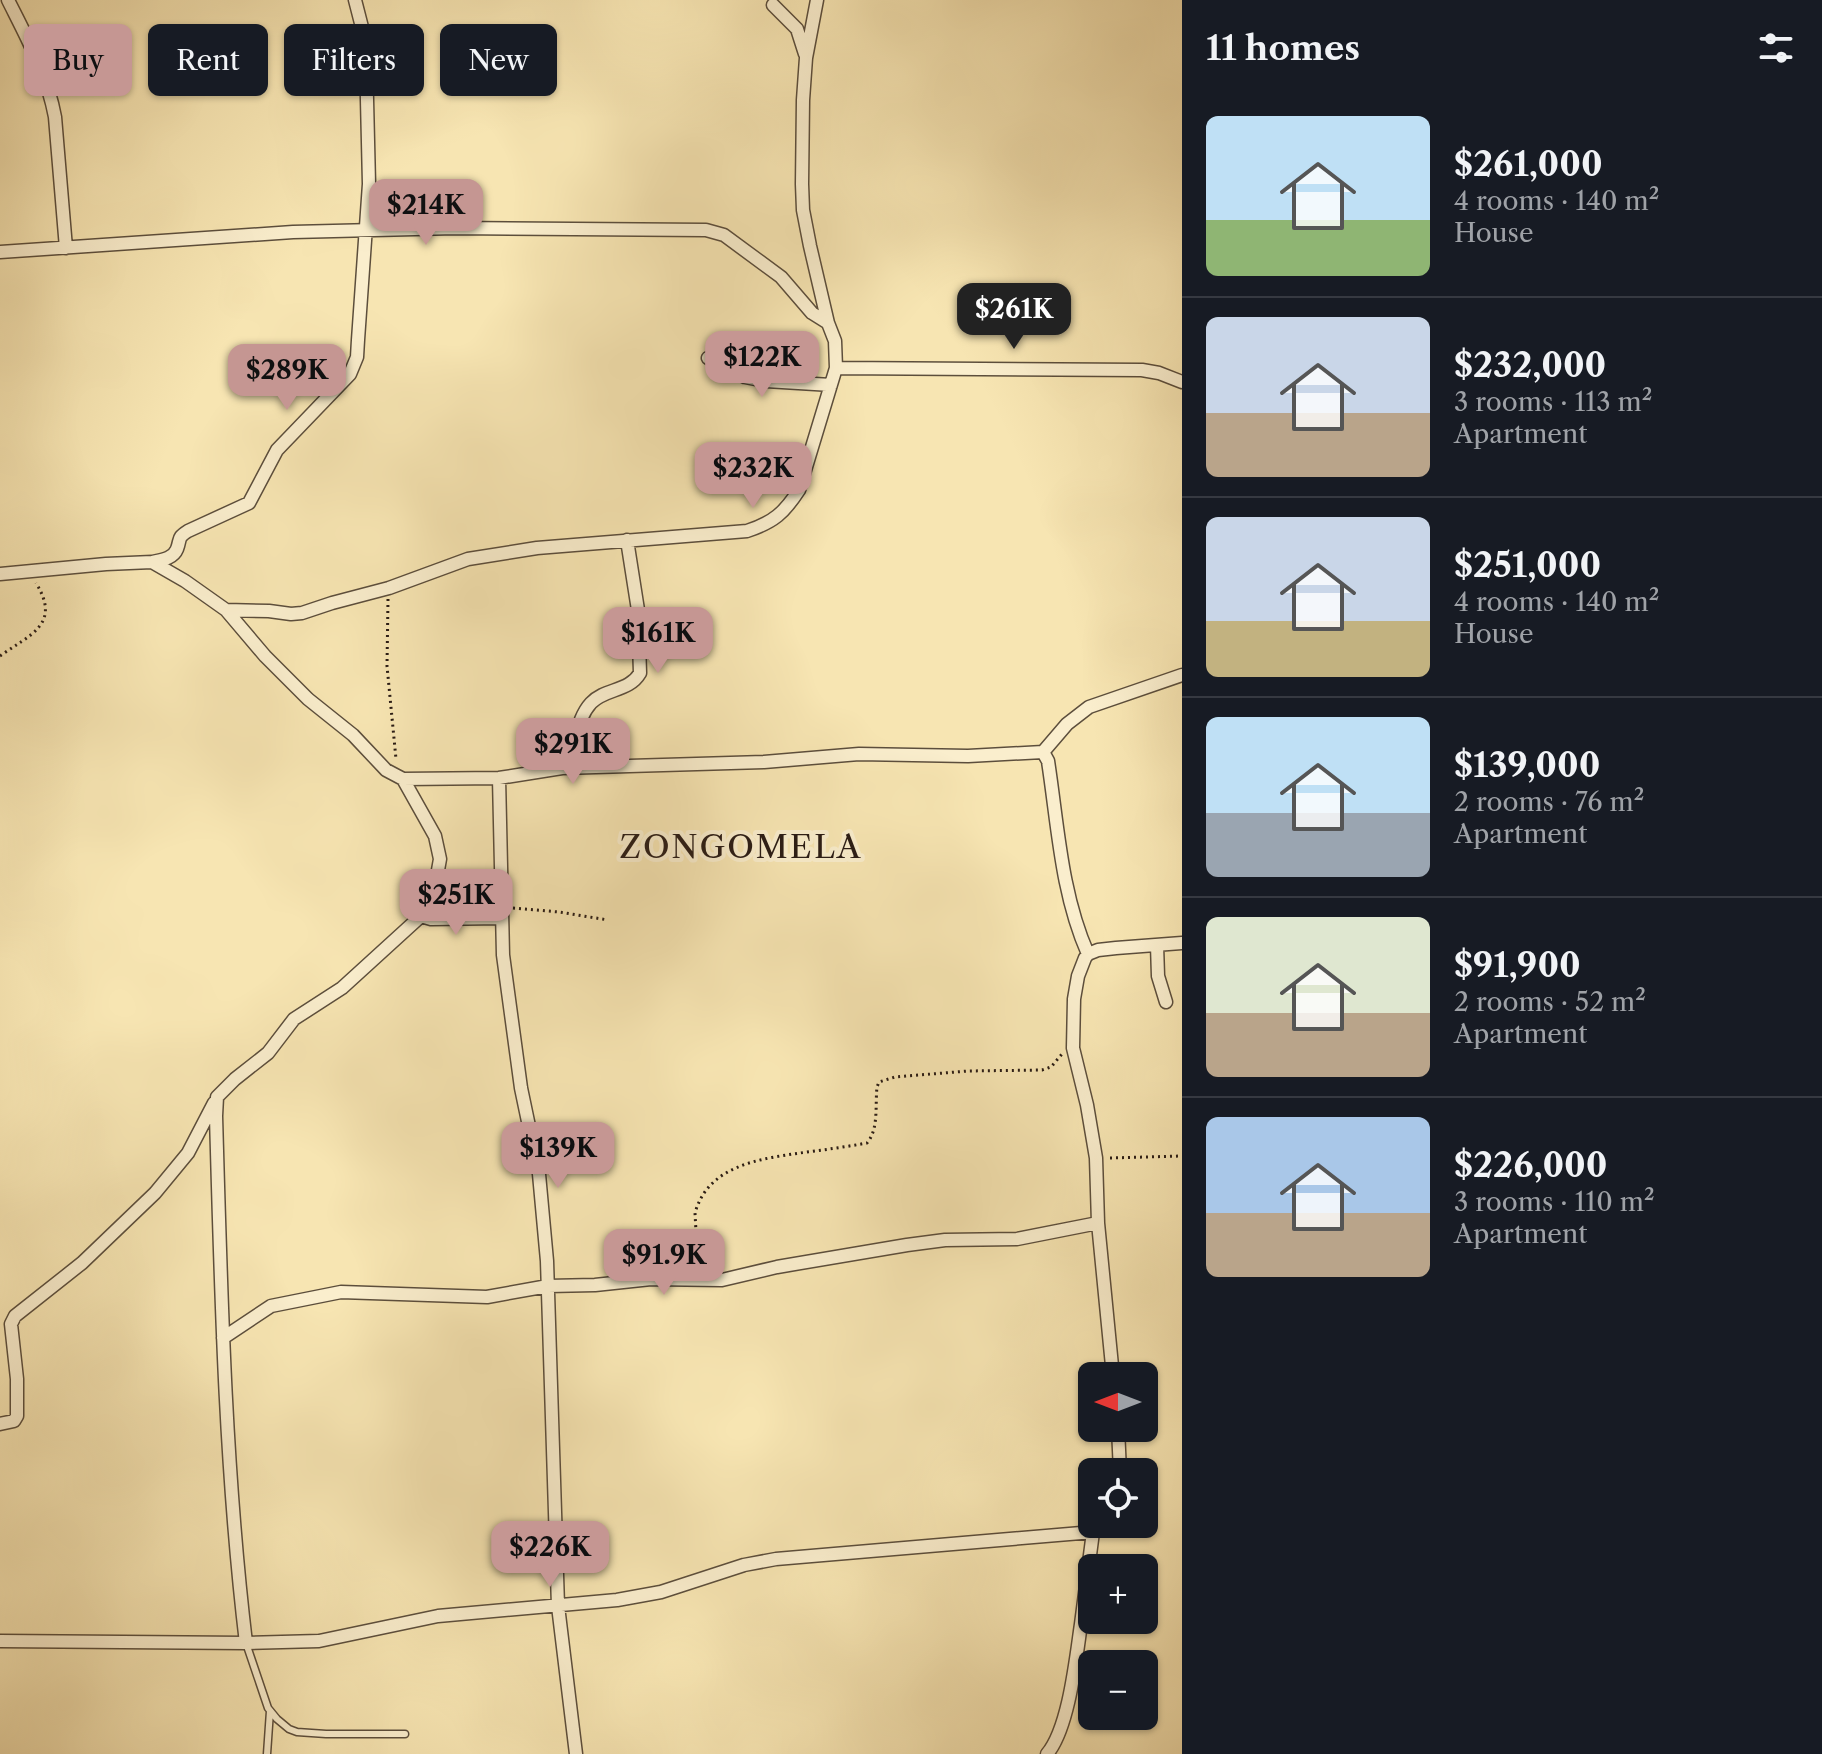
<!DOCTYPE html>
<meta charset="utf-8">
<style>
:root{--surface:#171b24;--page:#20242c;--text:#f1f3f6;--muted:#9ea1a6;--line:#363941;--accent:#c59692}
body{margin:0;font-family:"Libre Caslon Text",serif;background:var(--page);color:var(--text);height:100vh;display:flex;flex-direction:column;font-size:30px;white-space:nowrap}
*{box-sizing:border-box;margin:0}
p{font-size:26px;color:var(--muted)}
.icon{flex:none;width:44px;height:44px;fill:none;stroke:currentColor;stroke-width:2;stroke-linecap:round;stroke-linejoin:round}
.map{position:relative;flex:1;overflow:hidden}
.sheet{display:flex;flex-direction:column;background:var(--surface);width:640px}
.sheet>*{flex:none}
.hud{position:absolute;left:24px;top:24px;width:760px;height:72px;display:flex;gap:16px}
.needle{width:52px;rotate:270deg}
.controls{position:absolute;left:1078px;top:1362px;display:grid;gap:16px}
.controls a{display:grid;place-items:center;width:80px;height:80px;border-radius:12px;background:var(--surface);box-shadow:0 2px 6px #0004;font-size:40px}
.price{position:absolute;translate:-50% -68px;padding:0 18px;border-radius:16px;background:var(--accent);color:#111;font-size:26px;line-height:52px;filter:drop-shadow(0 2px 4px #0008)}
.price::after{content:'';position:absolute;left:50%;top:48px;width:24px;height:18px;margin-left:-12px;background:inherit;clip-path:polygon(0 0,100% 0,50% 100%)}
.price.selected{background:#222;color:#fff}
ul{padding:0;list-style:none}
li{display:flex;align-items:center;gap:24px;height:200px;padding:0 24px}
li+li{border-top:2px solid var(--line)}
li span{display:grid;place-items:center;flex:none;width:224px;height:160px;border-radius:12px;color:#555}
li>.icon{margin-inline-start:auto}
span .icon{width:96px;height:96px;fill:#fffc;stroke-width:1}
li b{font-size:34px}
h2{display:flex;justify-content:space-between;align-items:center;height:96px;padding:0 24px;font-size:34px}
.tag{padding:0 28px;border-radius:12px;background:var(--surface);box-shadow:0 2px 6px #0004;font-size:28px;line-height:72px}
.tag.selected{background:var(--accent);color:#111}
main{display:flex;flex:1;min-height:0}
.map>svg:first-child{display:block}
</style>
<main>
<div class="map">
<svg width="1182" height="1754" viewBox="0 0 1182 1754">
<rect width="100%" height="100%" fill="#f7e5b2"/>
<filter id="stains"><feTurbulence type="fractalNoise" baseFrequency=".0025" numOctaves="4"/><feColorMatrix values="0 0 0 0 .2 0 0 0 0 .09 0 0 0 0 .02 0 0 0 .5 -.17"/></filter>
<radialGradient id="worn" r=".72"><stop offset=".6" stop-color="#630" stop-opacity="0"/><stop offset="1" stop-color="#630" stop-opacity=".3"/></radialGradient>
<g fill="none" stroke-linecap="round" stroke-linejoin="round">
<g stroke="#5c4e3c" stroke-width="9">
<path id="service" d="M246,1643L268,1708L277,1719L289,1729L297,1732L326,1734H405
M267,1754L270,1711"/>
</g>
<g stroke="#5c4e3c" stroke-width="15">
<path id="minor" d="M8,0C27,38 47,74 55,117L66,248
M773,5L797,29L805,54
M0,252L293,232L455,228L706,230L724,235L781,277L812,313L828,323
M708,358L745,377L766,381L831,385
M836,368L1142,370L1159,373L1182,382
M152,562C161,560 173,559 177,549C181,538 177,538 188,531L249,503L277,450L350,374L357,357L358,340L369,184L366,58L364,35L355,0
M0,574L106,564L152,562L185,581L226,610L265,656L308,699L353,735L386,770L403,779L499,778L562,768L764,762L859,754L968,756L1043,752L1048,761C1058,826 1061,893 1088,954
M226,610L269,611L291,614L302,613L332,603L389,588L468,559L537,548L747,531C774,522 784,513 799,490L836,368L835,341L828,323L810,246L803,210L802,184L803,100L806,58L817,0
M1043,752L1067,724L1089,707L1182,675
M562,768C566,761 571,753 574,745C578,730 580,715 591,703C605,688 629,692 640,673L638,610L627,540
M499,778L503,955L521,1088L539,1174L547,1261L558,1606L576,1754
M421,916L431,919L501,918
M1157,945L1158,976L1166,1002
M223,1338L271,1306L341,1292L487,1297L548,1286L595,1285L651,1279L722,1280L777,1267L907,1245L945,1240L1017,1239L1098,1223
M1113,1376L1098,1223L1096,1158L1087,1105L1073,1048L1074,999L1078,976L1085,958L1088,954L1098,950L1116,948L1182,943
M0,1424L14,1421L17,1416V1379L11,1324L15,1316L82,1263L155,1193L188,1153L214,1103
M1118,1428L1120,1472
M0,1641L246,1643L319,1641L438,1616L617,1600L661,1592L744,1565L776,1559L1093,1532L1101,1529L1108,1524
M246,1643C225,1468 221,1292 216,1116L217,1097L235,1079L268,1053L294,1019L342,988L421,916L435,887L440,859L435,836L403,779
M1047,1754C1069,1728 1076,1658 1081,1624C1085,1593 1089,1562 1093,1532"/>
</g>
<path stroke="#291b14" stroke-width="3" stroke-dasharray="2 4" stroke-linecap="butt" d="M388,599L387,666L396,759
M0,656C29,635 62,625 36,583
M513,908L559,912L608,920
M1110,1158L1182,1156
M698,1269L695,1213C708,1166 758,1159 800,1153C823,1150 845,1147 867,1143C879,1129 875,1105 877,1087L879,1082L895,1077L968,1071L1042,1070L1051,1067L1062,1054"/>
<use href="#service" stroke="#faeecd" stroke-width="6"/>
<use href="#minor" stroke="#faeecd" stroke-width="12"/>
</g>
<g text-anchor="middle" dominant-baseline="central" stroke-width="8" stroke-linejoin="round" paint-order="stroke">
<g font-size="32" letter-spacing="2" fill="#291b14" stroke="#faeecd">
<text x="741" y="846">ZONGOMELA</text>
</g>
</g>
<rect width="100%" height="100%" filter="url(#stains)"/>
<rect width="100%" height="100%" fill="url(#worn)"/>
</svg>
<div class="controls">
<a><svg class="needle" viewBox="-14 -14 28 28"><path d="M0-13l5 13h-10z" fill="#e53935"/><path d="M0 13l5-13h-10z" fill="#9ea1a6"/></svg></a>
<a><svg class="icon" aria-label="locate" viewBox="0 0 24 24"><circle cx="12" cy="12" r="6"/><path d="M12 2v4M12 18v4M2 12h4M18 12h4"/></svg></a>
<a>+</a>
<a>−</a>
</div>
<b class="price" style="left:426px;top:247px">$214K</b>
<b class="price selected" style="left:1014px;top:351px">$261K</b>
<b class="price" style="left:762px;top:399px">$122K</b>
<b class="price" style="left:287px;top:412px">$289K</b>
<b class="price" style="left:753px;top:510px">$232K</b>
<b class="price" style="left:658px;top:675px">$161K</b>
<b class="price" style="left:573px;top:786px">$291K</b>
<b class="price" style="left:456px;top:937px">$251K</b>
<b class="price" style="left:558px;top:1190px">$139K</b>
<b class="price" style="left:664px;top:1297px">$91.9K</b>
<b class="price" style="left:550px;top:1589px">$226K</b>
<div class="hud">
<a class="tag selected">Buy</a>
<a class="tag">Rent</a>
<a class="tag">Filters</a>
<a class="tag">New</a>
</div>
</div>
<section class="sheet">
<h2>11 homes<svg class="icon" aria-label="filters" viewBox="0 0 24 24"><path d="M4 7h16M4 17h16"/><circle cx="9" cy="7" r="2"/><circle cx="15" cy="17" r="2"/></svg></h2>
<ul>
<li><span style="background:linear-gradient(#bfe0f5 65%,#8fb573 0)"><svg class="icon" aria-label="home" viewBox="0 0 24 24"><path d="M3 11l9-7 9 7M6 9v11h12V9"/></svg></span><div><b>$261,000</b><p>4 rooms · 140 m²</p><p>House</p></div></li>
<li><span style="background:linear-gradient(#c9d6e8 60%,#b9a48a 0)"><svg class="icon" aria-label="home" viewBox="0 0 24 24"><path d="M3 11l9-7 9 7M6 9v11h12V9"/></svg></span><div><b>$232,000</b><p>3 rooms · 113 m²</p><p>Apartment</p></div></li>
<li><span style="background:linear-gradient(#c9d6e8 65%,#c2b280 0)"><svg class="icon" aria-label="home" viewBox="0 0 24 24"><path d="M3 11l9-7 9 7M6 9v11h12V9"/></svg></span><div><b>$251,000</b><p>4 rooms · 140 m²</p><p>House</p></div></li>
<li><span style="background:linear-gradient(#bfe0f5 60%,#9aa5b1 0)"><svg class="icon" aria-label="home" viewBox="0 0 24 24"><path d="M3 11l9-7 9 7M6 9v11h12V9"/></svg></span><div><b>$139,000</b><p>2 rooms · 76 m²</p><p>Apartment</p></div></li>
<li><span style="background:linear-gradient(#dfe7d0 60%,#b9a48a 0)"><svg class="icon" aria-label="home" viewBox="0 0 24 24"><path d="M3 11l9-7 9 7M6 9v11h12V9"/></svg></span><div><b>$91,900</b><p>2 rooms · 52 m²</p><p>Apartment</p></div></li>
<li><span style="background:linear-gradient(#a9c7e8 60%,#b9a48a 0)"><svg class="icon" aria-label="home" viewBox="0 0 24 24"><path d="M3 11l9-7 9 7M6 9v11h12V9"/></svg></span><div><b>$226,000</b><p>3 rooms · 110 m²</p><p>Apartment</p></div></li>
</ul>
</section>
</main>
